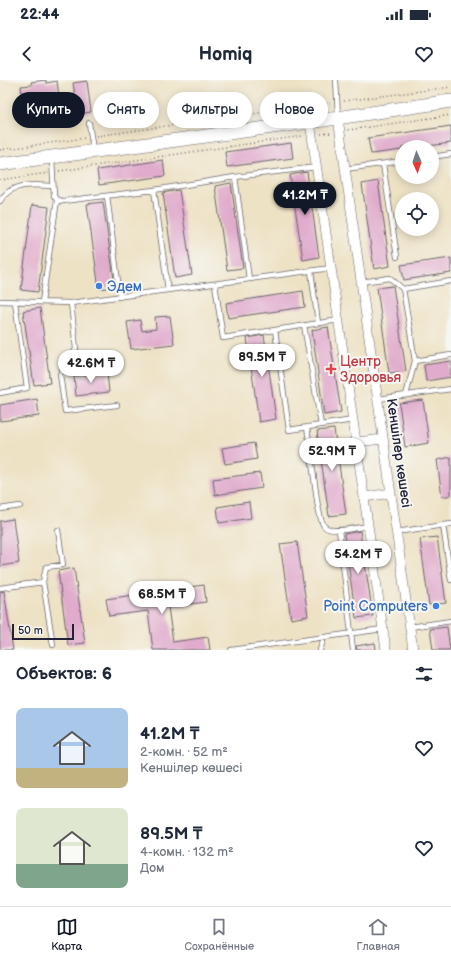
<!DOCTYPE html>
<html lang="ru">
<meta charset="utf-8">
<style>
:root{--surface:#fff;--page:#f6f6f7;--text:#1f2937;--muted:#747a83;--line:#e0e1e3;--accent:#111827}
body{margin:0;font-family:"Balsamiq Sans",sans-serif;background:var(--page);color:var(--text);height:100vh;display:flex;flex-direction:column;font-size:15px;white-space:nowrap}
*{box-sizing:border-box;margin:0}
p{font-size:13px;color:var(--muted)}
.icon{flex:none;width:22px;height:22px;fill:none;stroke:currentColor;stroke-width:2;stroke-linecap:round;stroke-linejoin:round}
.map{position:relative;height:570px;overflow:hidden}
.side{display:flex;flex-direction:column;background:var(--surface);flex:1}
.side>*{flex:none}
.top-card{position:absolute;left:12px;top:12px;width:427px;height:36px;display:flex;gap:8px}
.needle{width:26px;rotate:177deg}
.buttons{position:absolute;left:395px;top:60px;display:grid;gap:8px}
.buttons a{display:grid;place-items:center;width:44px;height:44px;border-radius:50%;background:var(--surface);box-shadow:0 2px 10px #0003;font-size:20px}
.scale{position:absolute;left:12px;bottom:10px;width:62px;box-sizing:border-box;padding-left:4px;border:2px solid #22223b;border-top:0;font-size:11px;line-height:14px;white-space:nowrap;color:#22223b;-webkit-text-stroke:3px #f6f6f2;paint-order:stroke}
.price{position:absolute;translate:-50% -34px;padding:0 9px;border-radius:14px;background:#fff;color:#222;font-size:13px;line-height:26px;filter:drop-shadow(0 1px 2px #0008)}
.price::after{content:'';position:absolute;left:50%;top:24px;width:12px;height:9px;margin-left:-6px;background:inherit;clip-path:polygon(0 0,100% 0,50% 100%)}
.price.active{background:var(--accent);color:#fff}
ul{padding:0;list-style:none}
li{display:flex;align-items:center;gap:12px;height:100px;padding:0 16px}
li span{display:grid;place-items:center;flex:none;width:112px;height:80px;border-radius:8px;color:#555}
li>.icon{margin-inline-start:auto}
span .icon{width:48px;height:48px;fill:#fffc;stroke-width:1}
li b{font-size:17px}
h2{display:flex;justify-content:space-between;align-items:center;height:48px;padding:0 16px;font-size:17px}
.tag{padding:0 14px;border-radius:18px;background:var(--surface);box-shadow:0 2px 10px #0003;font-size:14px;line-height:36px}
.tag.active{background:var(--accent);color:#fff}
.status{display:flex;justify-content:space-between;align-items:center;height:28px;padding:0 20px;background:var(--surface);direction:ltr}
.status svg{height:11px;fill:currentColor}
header{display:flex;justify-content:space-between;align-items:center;height:52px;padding:0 16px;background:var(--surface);font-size:18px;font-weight:700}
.tabs{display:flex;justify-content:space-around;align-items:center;height:56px;border-top:1px solid var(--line);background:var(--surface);font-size:11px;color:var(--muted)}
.tabs a{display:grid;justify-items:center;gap:2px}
.tabs .active{color:var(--accent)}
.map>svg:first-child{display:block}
</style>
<div class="status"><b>22:44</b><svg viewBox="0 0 49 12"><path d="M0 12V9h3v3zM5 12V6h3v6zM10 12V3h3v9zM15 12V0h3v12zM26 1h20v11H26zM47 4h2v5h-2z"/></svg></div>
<header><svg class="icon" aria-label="back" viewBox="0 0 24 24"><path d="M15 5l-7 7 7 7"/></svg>Homiq<svg class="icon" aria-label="heart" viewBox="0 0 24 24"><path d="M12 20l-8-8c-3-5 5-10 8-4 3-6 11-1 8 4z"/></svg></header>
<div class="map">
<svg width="451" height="570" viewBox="0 0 451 570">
<rect width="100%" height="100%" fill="#f6f6f2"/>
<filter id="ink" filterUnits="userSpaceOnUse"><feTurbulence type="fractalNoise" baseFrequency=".025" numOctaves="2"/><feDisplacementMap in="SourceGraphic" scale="8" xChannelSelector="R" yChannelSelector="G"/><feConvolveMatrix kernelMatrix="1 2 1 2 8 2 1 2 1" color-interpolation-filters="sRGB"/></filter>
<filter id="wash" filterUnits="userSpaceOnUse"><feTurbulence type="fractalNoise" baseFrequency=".012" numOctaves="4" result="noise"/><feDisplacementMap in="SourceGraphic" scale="16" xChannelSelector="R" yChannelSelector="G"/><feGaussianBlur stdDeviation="0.9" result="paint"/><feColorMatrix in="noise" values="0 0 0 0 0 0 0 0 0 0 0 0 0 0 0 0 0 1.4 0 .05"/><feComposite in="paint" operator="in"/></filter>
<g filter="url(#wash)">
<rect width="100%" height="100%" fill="#eee2c5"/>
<g id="blocks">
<path fill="#e0abcc" d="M46,0V3L57,1L60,25L50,26V30L36,32L35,28L24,30L21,6L32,5L31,2Z
M87,1L91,32L78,34L73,3Z
M451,46V63L420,67H402V70L371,74L368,58Z
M291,63L293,78L227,87L225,72Z
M163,80L165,96L99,105L97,90Z
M307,92L319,177L303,180L290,95Z
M378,101L390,186L374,189L362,104Z
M231,103L243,188L227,190L215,106Z
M179,110L192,195L175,198L163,113Z
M103,122L115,207L99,209L87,124Z
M32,125L49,127L38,212L21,210Z
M451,178V193L404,200L401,185Z
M393,206L406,291L389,293L377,208Z
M303,211L305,227L228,238L226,223Z
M40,228L50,303L34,305L23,231Z
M170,236L174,264L131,269L127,242L140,240L142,251L156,249L155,237Z
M328,247L341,332L324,335L312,250Z
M264,255L276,339L259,342L247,258Z
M451,281V297L426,301L424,285Z
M107,293L109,312L76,316L74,296Z
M37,319L39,336L0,341V325Z
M423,320L429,363L405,367L399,323Z
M334,349L346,434L329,436L317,351Z
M254,363L257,379L225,384L222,368Z
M451,377V415L442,417L437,380Z
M260,393L262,408L215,415L213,399Z
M249,422L251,438L219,443L217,427Z
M13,439L19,483L0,486V441Z
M360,451L373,536L356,538L344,454Z
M437,457L446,523L429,525L420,459Z
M297,462L308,536L291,539L280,464Z
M74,488L85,563L68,565L58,491Z
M204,505L206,522L168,527L173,562L208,557L210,570H153L148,531L109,536L106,519Z
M4,511L13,570H0V512Z
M447,547L450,570H433L430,549Z
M375,563L376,570H357L356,566Z"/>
</g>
</g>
<g filter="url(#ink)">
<use href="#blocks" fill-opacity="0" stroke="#69656b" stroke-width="1"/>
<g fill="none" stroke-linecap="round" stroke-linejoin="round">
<g stroke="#69656b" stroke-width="6">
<path id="lane" d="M336,0L338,36
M89,43L93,70
M432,77L451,74
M52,79L54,116L57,120L63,121L154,110L235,97L317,87
M383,84L397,177
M345,89L402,81
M235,97L249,199
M154,110L168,210
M107,116L120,217
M0,121C11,102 34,105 53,106
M311,191L318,243
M451,201L403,209L415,281L451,275
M361,202L390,198L403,209
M215,204L223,258L339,240
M0,221L71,223L331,188
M42,222L57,120
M71,223L76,269L60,294L65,331L117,325
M304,245L321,345
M275,250L289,350L353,340
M0,313L27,308L15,222
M406,315L415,281
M378,319L451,309
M307,347L318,427C320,433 320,440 324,446C331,455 358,447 368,446
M0,429L20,426
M443,445L451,500
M339,450L353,570
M396,452L451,444
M43,502L46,487L63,485L58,450
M0,508L43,502L53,565
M410,547L451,541
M231,570L383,549
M320,570L324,558"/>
</g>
<g stroke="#69656b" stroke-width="10">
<path id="street" d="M338,38L413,570
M310,42L386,570
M357,362L383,359
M365,417L391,413"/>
</g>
<g stroke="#69656b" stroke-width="14">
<path id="secondary" d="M0,84L310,42L451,21"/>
</g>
<path stroke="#69656b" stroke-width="1.5" stroke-dasharray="1 3" stroke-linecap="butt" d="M344,21L451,7
M348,50L451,35
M321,54L331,53
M96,56L330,23
M0,70L85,58
M59,91L303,56
M0,100L48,93"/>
<use href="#lane" stroke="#fff" stroke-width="4.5"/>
<use href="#street" stroke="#fff" stroke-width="9"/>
<use href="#secondary" stroke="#fff" stroke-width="13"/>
</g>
</g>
<g fill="#3f7fe0" stroke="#f6f6f2" stroke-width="1.5">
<circle cx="99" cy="206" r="4"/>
<circle cx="436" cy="526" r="4"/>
</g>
<path fill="#e0444e" stroke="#f6f6f2" stroke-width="1.5" d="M329 283h4v4h4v4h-4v4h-4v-4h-4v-4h4z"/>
<g text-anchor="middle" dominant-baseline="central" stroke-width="4" stroke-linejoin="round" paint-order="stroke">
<g font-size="14" fill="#366cbe" stroke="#f6f6f2" text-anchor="start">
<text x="107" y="206">Эдем</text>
<text x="428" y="526" text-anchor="end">Point Computers</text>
</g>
<g font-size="14" fill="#be3a42" stroke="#f6f6f2" text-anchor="start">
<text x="340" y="281">Центр<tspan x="340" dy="16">Здоровья</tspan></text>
</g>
<g font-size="14" fill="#22223b" stroke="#f6f6f2">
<text transform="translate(399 373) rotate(82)">Кеншілер көшесі</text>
</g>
</g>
</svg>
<div class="buttons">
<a><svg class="needle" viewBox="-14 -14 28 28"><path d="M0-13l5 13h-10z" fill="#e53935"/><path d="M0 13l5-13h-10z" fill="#747a83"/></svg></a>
<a><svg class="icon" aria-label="locate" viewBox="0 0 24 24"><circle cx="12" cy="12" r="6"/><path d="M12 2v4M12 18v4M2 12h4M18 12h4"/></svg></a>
</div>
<div class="scale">50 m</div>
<b class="price active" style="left:305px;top:136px">41.2M ₸</b>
<b class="price" style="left:262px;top:298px">89.5M ₸</b>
<b class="price" style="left:91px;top:304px">42.6M ₸</b>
<b class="price" style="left:332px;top:392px">52.9M ₸</b>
<b class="price" style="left:358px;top:495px">54.2M ₸</b>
<b class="price" style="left:162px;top:535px">68.5M ₸</b>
<div class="top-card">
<a class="tag active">Купить</a>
<a class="tag">Снять</a>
<a class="tag">Фильтры</a>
<a class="tag">Новое</a>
</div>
</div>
<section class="side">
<h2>Объектов: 6<svg class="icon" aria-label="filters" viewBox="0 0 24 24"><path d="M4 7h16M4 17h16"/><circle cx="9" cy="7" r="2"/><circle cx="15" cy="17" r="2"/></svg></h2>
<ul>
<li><span style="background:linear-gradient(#a9c7e8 75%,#c2b280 0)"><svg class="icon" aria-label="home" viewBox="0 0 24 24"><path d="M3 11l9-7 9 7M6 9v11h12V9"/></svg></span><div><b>41.2M ₸</b><p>2-комн. · 52 m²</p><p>Кеншілер көшесі</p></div><svg class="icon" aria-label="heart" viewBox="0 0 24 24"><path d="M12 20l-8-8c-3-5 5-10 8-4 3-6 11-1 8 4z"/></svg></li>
<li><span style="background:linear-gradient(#dfe7d0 70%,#7fa58c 0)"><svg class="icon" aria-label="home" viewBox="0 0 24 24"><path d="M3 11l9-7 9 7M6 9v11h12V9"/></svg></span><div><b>89.5M ₸</b><p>4-комн. · 132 m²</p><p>Дом</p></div><svg class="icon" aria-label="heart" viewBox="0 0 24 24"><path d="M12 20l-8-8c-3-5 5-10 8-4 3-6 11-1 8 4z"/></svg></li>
</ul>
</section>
<nav class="tabs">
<a class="active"><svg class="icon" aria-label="map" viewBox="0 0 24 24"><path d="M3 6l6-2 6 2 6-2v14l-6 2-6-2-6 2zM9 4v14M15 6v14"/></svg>Карта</a>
<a><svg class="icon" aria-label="saved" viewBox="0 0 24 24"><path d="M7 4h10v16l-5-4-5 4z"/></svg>Сохранённые</a>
<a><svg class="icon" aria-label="home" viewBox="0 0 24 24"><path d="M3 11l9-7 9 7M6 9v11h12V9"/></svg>Главная</a>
</nav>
